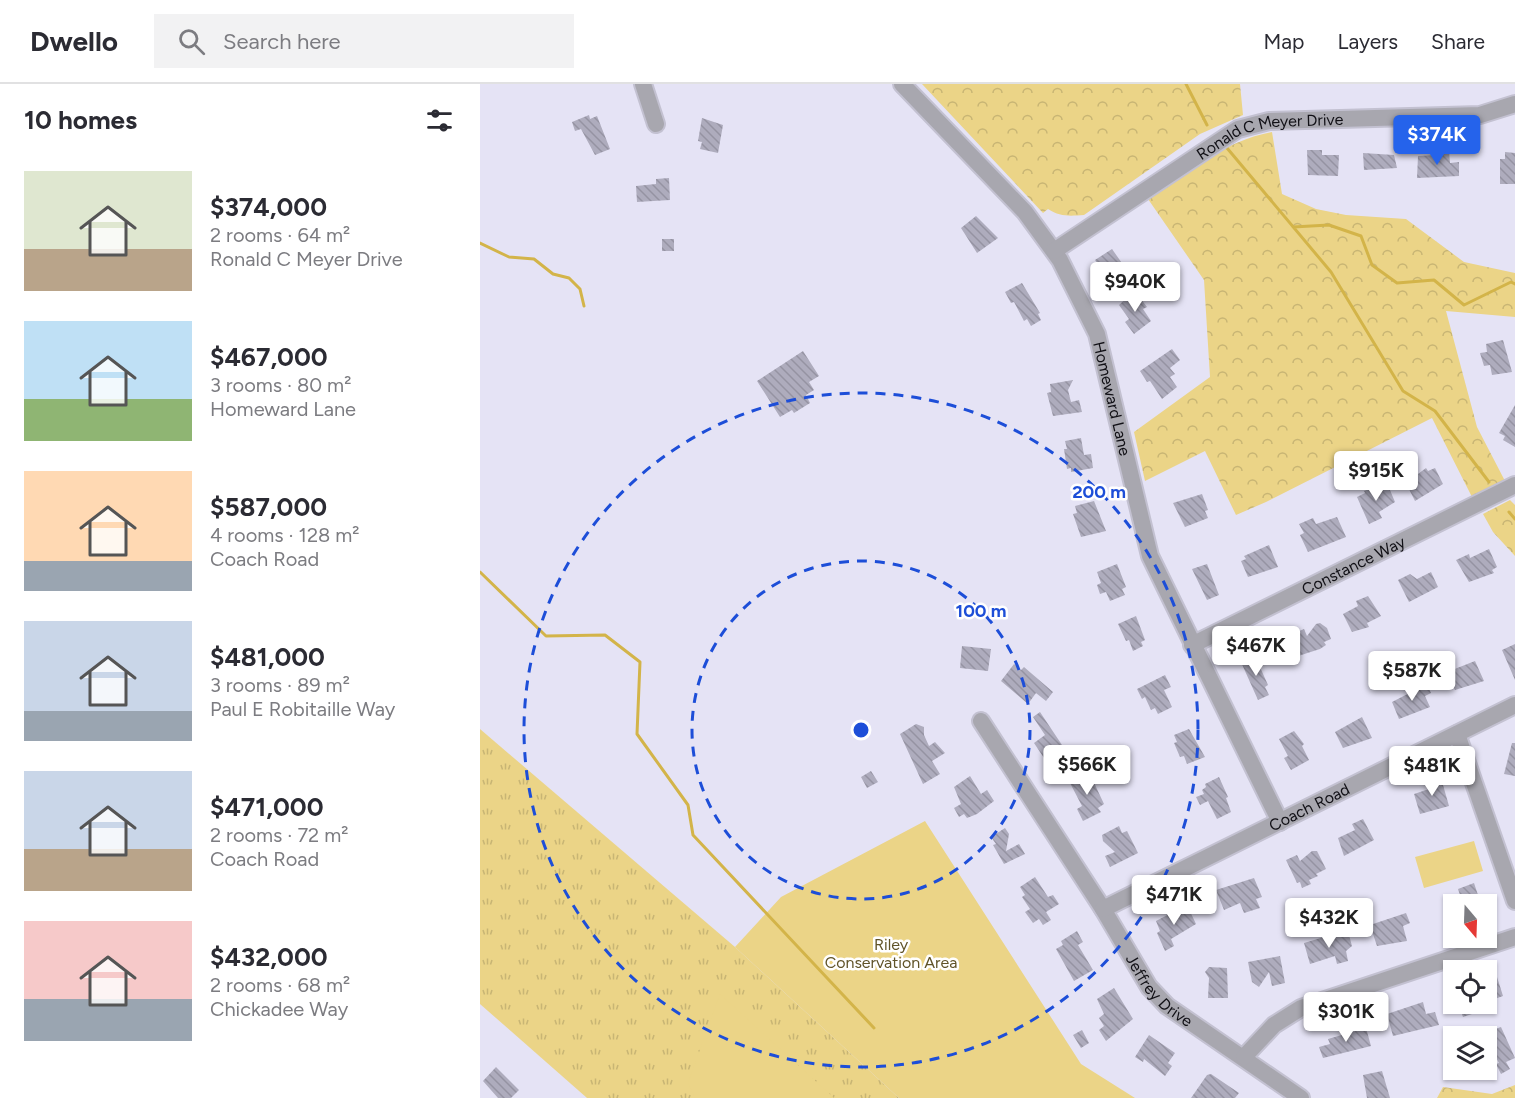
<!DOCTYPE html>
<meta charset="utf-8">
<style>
:root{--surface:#fff;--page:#f2f2f3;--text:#2b2b33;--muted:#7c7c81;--line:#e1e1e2;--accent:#2563eb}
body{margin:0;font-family:Figtree,sans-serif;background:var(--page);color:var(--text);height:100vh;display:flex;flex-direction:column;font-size:22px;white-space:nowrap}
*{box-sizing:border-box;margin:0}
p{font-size:20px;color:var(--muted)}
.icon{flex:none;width:33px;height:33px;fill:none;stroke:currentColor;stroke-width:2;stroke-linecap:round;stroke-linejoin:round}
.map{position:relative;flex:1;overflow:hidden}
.side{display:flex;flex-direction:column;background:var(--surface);width:480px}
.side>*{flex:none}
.needle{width:39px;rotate:161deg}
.controls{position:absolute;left:963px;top:810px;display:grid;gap:12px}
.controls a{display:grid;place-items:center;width:54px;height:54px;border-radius:0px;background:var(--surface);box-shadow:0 2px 4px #0004;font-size:30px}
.price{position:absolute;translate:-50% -51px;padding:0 14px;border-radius:6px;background:#fff;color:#222;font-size:20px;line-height:39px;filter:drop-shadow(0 2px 3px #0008)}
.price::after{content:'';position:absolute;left:50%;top:36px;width:18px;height:14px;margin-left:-9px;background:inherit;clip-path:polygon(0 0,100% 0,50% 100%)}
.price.selected{background:var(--accent);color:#fff}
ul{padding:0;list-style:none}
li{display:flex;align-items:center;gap:18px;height:150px;padding:0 24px}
li span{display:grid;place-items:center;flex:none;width:168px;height:120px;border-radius:0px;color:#555}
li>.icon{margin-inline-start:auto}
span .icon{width:72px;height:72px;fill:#fffc;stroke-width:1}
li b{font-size:26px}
h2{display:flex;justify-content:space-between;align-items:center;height:72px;padding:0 24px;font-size:26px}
header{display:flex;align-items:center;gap:36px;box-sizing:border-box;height:84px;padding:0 30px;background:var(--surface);border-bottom:2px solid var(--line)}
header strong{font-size:28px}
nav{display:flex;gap:33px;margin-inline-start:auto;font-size:21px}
.search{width:420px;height:54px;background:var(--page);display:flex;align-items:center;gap:15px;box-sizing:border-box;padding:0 21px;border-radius:0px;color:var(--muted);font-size:22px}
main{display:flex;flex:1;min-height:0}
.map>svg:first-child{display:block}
</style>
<header>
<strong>Dwello</strong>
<div class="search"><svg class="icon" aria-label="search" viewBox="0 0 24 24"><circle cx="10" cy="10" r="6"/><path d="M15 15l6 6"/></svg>Search here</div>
<nav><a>Map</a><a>Layers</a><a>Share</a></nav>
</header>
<main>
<section class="side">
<h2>10 homes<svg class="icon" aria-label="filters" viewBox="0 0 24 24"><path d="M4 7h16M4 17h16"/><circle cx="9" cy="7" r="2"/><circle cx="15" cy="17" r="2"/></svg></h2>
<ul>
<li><span style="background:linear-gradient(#dfe7d0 65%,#b9a48a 0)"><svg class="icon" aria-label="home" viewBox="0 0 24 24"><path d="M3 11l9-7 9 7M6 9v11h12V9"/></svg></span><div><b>$374,000</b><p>2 rooms · 64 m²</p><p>Ronald C Meyer Drive</p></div></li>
<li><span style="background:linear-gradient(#bfe0f5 65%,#8fb573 0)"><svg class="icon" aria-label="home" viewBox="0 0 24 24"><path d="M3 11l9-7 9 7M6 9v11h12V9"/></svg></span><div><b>$467,000</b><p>3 rooms · 80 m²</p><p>Homeward Lane</p></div></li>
<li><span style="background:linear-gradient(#ffd9b3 75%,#9aa5b1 0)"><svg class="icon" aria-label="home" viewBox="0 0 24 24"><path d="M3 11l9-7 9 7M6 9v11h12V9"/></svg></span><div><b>$587,000</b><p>4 rooms · 128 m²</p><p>Coach Road</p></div></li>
<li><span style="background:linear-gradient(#c9d6e8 75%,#9aa5b1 0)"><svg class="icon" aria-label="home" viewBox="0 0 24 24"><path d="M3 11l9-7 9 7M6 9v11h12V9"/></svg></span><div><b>$481,000</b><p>3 rooms · 89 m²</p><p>Paul E Robitaille Way</p></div></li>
<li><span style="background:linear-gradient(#c9d6e8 65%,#b9a48a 0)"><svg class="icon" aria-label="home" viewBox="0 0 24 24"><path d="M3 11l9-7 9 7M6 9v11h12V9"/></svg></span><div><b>$471,000</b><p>2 rooms · 72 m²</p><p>Coach Road</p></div></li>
<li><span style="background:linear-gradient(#f6c9c9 65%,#9aa5b1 0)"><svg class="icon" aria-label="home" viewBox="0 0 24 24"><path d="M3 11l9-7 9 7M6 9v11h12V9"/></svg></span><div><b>$432,000</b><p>2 rooms · 68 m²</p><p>Chickadee Way</p></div></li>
</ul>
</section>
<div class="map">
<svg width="1035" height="1014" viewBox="0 0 1035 1014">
<defs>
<pattern id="grass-tufts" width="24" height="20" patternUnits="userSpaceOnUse" patternTransform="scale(1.5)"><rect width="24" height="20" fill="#ebd487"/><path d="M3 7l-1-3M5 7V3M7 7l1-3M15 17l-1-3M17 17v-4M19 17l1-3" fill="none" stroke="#c8b574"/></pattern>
<pattern id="forest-crowns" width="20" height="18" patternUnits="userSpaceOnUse" patternTransform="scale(1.5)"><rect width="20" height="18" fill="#ebd487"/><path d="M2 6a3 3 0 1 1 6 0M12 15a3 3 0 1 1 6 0" fill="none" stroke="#c8b574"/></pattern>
<pattern id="building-back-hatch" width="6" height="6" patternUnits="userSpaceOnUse" patternTransform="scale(1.5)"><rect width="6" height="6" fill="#aeacbd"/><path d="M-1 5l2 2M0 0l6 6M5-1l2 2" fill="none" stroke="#9593a2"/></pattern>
</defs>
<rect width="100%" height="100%" fill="#e5e3f5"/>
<path fill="url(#grass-tufts)" d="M0,645L255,863L419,1014H107L0,920Z"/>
<path fill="url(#forest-crowns)" d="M442,0H760L763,31L720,50L604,131C590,132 580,133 568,125L563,129Z
M792,48L802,110L836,125L866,131L926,135L984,178L1035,189V233L966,227L997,343L1025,397L992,413L952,334L786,418L756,431L725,367L665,397L654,348L730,293L724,196L668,115C707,88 744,57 792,48Z
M1030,416L1035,421V472L1013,448L1003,430Z
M1035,1001V1014H957L963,1003L1012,1010Z"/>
<path fill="#ebd487" d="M445,737L601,980L655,1014H419L255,863L301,813Z
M994,757L1003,787L944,804L935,773Z
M240,910L354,1014H215L208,999Z"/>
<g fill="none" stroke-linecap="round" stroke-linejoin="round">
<path stroke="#d3b449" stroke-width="3" d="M706,0L727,41
M747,64L851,188L923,307L955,327L1009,398
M813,143L849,141L881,152L892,181L917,199L954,196L984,221L1031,198L1035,200
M0,159L29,173L54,175L73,190L89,194L100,205L104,222
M1029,428L1035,435
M0,488L66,552L125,551L160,578L157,650L208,721L213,751L394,944"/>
</g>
<path fill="url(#building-back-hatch)" d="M109,31L110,35L117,32L130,65L115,71L101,45L95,47L92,38Z
M222,34L243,41L238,69L220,65L222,58L218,57Z
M827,66H842V71H859L858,92L828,91Z
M957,67H969L970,79L979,78V92L937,94L938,72L957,71Z
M1025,68L1035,69V100H1020V75H1025Z
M883,69L914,71L917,84L884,86Z
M189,94L190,116L157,118L156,102L176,100V95Z
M496,132L518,154L497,169L481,144Z
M182,155H194V167H182Z
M632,165L651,192L640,200L638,197L632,201L615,176Z
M542,199L560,229L558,230L561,236L551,242L547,235L544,237L534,218L531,219L525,208Z
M652,209L657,216L660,214L667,223L663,225L671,237L654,250L645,238L649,235L639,221Z
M1023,256L1032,288L1012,291L1010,281L1004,282L1000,269L1007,268L1006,260Z
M692,265L700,276L690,284L695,290L690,293L697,303L682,315L670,297L667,298L660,287Z
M323,267L339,292L329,298L334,306L326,311L330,319L314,329L312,326L300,333L277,297Z
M593,296L588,306L591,318L599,316L602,328L573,332L567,309L571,308L570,300Z
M1035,321V363L1023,356L1025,352L1019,349Z
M601,354L604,371L611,370L613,384L591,388V384L587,385L584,365H587L585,357Z
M946,384L948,387L955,384L963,400L935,417L926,399Z
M907,399L915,418L899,428L902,434L889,440L877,413L885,409L884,407Z
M722,410L728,426L725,427L728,434L705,443L693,419Z
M614,417L626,447L601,453L593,430L597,429L595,422Z
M857,433L866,453L828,468L820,451L824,449L819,440L833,434L836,440Z
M789,461L798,483L768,493L761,477L766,475L764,472Z
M1009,465L1017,483L1012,486L1014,489L989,498L976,476L989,470L990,474Z
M637,480L646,503L642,505L645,511L630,517L626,508L620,510L617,501L621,499L617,488Z
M727,480L739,511L727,516L712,485Z
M951,488L958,503L929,518L918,496L930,490L937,495Z
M888,512L901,532L887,539L889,543L872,548L863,530L878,522L876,517Z
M656,532L665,556L661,558L663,562L653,567L649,556L646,557L638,540Z
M840,539L847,544L851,555L844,558L846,561L840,565L815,573L812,565L817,562L812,550L824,545L827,552L836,540Z
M1035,560V596L1022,566Z
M482,562L511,565L508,587L480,584Z
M775,572L788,601L785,603L789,611L778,616L761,578Z
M995,577L1004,597L975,606L967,588Z
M534,580L541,586L544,583L573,608L566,617L556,609L548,620L521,597Z
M685,591L691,603L684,606L692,623L678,630L675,624L671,626L665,613L662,615L657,605Z
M947,600L951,609L945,612L950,623L919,635L912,618Z
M560,628L588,670L586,672L590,678L574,689L554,659L565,651L553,633Z
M882,633L892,654L863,664L855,648Z
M436,640L444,643V651L449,662L455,658L465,669L452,677L460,690L443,700L420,650Z
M709,645L725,673L707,680L704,672L700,673L694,659L697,658L694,651Z
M814,647L824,660L822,662L829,676L811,686L804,674L808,672L799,655Z
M1032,659H1035V692L1024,690Z
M391,687L398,698L387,704L381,693Z
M609,688L624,720L618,724L621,728L603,737L597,725L602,722L590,699Z
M490,692L501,710L507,706L514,717L497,730L487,734L484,730L479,733L474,724L481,720L474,703Z
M739,693L748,713L746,714L751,728L737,735L728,717L720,721L716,713L724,710L722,706L726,703L725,700Z
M961,694L969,722L940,730L934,710L949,705L947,698Z
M883,735L894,756L864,772L858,754L875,746L872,740Z
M639,742L642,749L647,747L658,769L630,783L625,772L635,768L623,757L622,751Z
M525,744L529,750L526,767L539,760L545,770L524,780L513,761L516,760L511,753Z
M832,767H837L846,785L836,790L838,792L829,796L831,800L822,804L820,798L817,799L806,776L817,771L820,777Z
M555,793L568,813L573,811L579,820L566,828L571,836L563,841L559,835L553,839L545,828L550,825L542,813L545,811L540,803Z
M774,794L782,813L776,815L780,824L764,829L760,819L744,826L736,806Z
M994,799L1001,820H983L978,805Z
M707,821L716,840L691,855L694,862L685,867L677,849L680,847L676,837Z
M926,829L930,839L923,842L927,857L897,862L890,841Z
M597,847L603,858L598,861L613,886L594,897L576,865L583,861L581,857Z
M851,851L852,854L869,851L872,862L866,867L868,877L857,880L855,872L830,880L824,859Z
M800,872L805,899L792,902L789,888L779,903L772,898L768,878Z
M729,883L747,884L748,914H728L729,894L725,888Z
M1017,893L1023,912L1006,918V896Z
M634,904L653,935L626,957L619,946L624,942L619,934L624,930L617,915Z
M943,918L946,930L955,928L959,941L913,952L907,930Z
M978,920H995L998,928L983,933Z
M1021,943L1035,974L1026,978L1030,985L1021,990L1016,980L1019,979L1003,949Z
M886,944L891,962L843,974L839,963L850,960L848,955Z
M602,946L609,959L601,964L593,951Z
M669,951L695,969L688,979L692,982L685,992L664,975L663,978L655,973Z
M16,983L39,1006L31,1014H18L3,997Z
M902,987L910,1014H887L883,991Z
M731,990L759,1009L755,1014H711L727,991Z"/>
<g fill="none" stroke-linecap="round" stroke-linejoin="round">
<g stroke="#c3c1d1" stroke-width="20">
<g id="minor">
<path d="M163,0L176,40"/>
<path id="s1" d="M422,0L545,128L580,176L617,250L670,472L800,738"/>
<path id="s2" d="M574,167L758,45L789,37L1000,31L1035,20"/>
<path id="s3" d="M712,561L1035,401"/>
<path id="s4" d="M501,637L623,825L669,903L687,922L821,1014"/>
<path d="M977,650L1035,817"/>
<path id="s5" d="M623,825L1035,621"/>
<path d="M764,973L794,941L821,924L1035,853"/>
</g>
</g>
<use href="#minor" stroke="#a8a7af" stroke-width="16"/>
</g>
<g fill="none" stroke="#1d4ed8" stroke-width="3" stroke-dasharray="10 8">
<circle cx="381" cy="646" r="169"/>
<circle cx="381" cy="646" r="337"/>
</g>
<g text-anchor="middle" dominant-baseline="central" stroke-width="5" stroke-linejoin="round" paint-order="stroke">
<g font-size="16" fill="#111016" stroke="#fff">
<text stroke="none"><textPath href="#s2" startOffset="250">Ronald C Meyer Drive</textPath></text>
<text stroke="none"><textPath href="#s1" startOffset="386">Homeward Lane</textPath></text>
<text stroke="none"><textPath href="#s3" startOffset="180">Constance Way</textPath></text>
<text stroke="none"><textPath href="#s5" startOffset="230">Coach Road</textPath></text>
<text stroke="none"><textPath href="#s4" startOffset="324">Jeffrey Drive</textPath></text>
</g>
<g font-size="16" fill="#605328" stroke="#fff">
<text x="411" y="860">Riley<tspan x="411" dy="18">Conservation Area</tspan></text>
</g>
</g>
<circle cx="381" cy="646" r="9" fill="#1d4ed8" stroke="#fff" stroke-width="3"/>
<g font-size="18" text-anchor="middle" font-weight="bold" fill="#1d4ed8" stroke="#fff" stroke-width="5" stroke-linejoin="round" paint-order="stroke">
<text x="619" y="414">200 m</text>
<text x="501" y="533">100 m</text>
</g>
</svg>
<div class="controls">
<a><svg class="needle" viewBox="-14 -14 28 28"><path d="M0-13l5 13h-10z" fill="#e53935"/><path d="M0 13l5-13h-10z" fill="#7c7c81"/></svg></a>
<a><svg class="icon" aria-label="locate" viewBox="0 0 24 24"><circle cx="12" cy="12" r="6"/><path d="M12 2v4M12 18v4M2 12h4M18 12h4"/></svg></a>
<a><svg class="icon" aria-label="layers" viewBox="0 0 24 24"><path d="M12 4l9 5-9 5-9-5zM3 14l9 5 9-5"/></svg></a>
</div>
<b class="price selected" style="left:957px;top:82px">$374K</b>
<b class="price" style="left:655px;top:229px">$940K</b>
<b class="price" style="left:896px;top:418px">$915K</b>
<b class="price" style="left:776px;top:593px">$467K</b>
<b class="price" style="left:932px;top:618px">$587K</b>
<b class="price" style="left:607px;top:712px">$566K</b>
<b class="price" style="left:952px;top:713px">$481K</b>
<b class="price" style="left:694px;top:842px">$471K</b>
<b class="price" style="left:849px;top:865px">$432K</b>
<b class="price" style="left:866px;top:959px">$301K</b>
</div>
</main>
